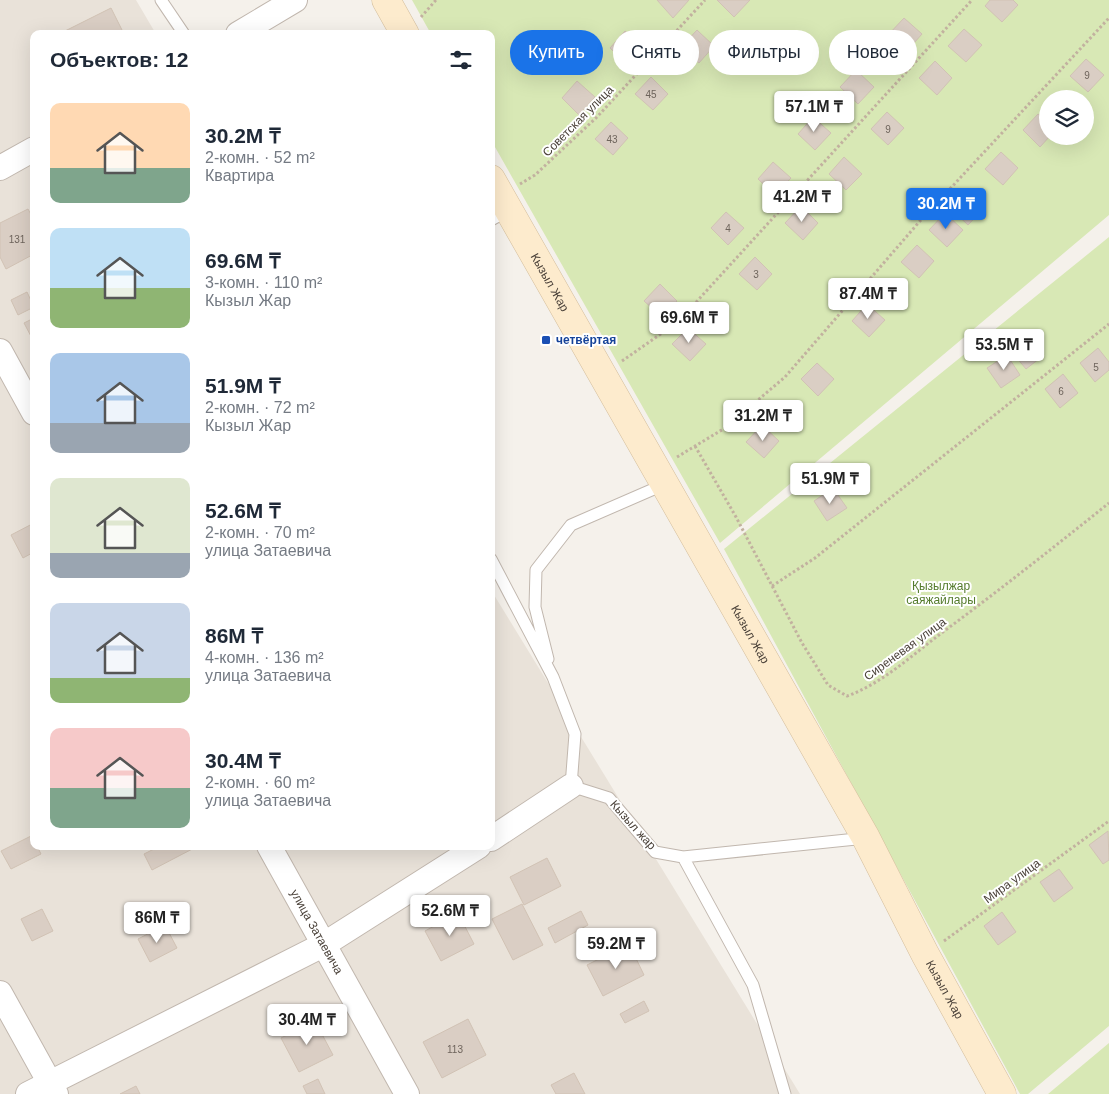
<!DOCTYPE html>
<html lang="ru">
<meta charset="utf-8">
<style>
:root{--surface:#fff;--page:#f6f6f7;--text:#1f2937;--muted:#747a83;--accent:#1a73e8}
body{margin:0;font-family:Arial,sans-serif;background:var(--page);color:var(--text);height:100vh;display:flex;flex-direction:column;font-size:19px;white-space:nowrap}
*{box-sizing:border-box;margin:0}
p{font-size:16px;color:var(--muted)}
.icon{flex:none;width:28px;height:28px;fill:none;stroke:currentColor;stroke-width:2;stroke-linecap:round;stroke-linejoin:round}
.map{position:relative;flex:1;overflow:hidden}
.drawer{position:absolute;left:30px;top:30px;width:465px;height:820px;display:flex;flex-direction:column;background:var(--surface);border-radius:10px;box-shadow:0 5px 20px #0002}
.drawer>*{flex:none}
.top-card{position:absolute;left:510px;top:30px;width:475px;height:45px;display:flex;gap:10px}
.buttons{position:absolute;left:1039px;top:90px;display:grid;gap:10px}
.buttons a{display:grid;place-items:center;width:55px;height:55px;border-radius:50%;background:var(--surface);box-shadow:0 5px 20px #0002;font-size:25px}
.price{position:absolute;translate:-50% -42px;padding:0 11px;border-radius:5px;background:#fff;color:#222;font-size:16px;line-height:32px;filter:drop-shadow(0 1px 2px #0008)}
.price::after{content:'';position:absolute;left:50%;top:30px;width:15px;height:11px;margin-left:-8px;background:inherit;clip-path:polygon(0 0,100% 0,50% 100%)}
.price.selected{background:var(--accent);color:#fff}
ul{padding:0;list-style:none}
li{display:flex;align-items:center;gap:15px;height:125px;padding:0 20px}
li span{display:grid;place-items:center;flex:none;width:140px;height:100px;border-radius:10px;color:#555}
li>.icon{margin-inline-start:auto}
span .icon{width:60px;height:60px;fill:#fffc;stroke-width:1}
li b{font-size:21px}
h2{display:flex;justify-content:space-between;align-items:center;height:60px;padding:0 20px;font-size:21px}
.tag{padding:0 18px;border-radius:22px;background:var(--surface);box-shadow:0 5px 20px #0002;font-size:18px;line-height:45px}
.tag.selected{background:var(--accent);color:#fff}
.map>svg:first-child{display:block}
</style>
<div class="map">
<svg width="1109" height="1094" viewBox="0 0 1109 1094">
<rect width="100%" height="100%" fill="#f5f1eb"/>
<path fill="#e9e2d9" d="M0,0H136L156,34H34V846H491V590L800,1094H0Z"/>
<path fill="#d8e8b5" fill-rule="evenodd" d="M412,0H1109V215L720,543L491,140V34H431ZM1048,99H1085V136H1048Z
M1109,237V1026L1028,1094H1020L724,549Z
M1109,1043V1094H1048Z"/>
<path fill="#dacec4" stroke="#d1c2b4" d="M657,0H689L673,18Z
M717,0H750L734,17Z
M990,0H1013L1018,5L1002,22L985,6Z
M111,8L124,34H61V33Z
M904,18L922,34L906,52L888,35Z
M964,29L982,45L966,62L948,46Z
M697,30L714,46L699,63L681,47Z
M625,31L643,47L627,64L610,48Z
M1086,59L1104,75L1088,92L1070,76Z
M935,61L952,78L937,95L919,78Z
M856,70L874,87L858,104L840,87Z
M651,77L668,94L653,110L635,94Z
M577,81L595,97L579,115L562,98Z
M887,112L904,128L888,145L871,129Z
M1038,114L1048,122V136H1050L1040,147L1023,130Z
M813,117L831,133L815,150L798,134Z
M611,122L628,138L613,155L595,139Z
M1001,152L1018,168L1003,185L985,169Z
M844,157L862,174L846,190L829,174Z
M773,162L791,178L775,195L758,179Z
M966,191L984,208L968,225L950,208Z
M801,206L818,223L803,240L785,223Z
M28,209L34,220V254L6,269L0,257V223Z
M726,212L744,228L728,245L711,228Z
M945,213L963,230L947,247L929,230Z
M917,245L934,261L919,278L901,262Z
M755,257L772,274L757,290L739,274Z
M660,284L677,301L662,317L644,301Z
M27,292L34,307L18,315L11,300Z
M867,304L885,320L869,337L852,321Z
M34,318V342L24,323Z
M688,328L706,344L690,361L672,344Z
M1029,336L1044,355L1026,369L1011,351Z
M1098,348L1109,362V370L1095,382L1080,363Z
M1007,355L1020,375L1001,388L987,368Z
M817,363L834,379L818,396L801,379Z
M1063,374L1078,393L1060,408L1045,389Z
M762,425L779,441L764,458L746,442Z
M833,488L847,508L827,521L814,501Z
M34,523V552L23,558L11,535Z
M1108,831L1109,860L1103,864L1089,845Z
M31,836L34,846H37L41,854L11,869L1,851Z
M160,846H198L152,870L144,854Z
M547,858L561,886L524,905L510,877Z
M1059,869L1073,888L1054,902L1040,882Z
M522,904L543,945L513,960L492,919Z
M42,909L53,931L32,941L21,919Z
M581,911L588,925L555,943L548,928Z
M1002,912L1016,932L998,945L984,926Z
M458,913L474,944L441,961L425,931Z
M165,925L177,948L150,962L138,939Z
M629,944L644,975L603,996L587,965Z
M644,1001L649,1011L625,1023L620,1014Z
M468,1019L486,1055L442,1078L423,1042Z
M315,1021L333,1055L299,1072L281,1038Z
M574,1073L585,1094H556L551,1085Z
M318,1079L325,1094H307L303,1086Z
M136,1086L140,1094H120Z"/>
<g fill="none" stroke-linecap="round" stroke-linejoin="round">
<g stroke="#c1b7ae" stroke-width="13">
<path id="service" d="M161,0L184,34
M491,220L509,210
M491,559L553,677L575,734L571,786L609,798L655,852L683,857L753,985L785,1094
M548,659L535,607L536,570L571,525L663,485
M683,857L866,838"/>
</g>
<g stroke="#c1b7ae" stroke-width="26">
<g id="minor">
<path d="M238,34L295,0"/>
<path d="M0,168L34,149"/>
<path d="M0,351L34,413"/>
<path d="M491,839L571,786"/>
<path id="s1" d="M269,846L407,1094"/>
<path d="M0,993L56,1094"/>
<path d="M28,1094L323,945L479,846"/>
</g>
</g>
<g stroke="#d4be9c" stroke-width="29">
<g id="secondary">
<path d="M386,0L405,34"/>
<path id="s2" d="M491,179L866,838L925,954L1002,1094"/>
</g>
</g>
<path stroke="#c2b19f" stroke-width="3" stroke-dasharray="2.5 2.5" stroke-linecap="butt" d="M421,17L436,0
M520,184L535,175L597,117L705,0
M622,361L678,322L972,0
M695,446L736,517L802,643L828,685L847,696C881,684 910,657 939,635C997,592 1053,548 1109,503
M677,457L725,428L785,377L920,221L1109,18
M772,586L815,558L1109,324
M944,941L1109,821"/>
<use href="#service" stroke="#fff" stroke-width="11"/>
<use href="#minor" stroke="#fff" stroke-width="24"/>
<use href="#secondary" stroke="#fdebcd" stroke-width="28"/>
</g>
<rect fill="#1a4fb4" stroke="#fff" stroke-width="2" x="541" y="335" width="10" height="10" rx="2.5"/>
<g text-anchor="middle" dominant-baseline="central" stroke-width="4" stroke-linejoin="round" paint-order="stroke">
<g font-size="10" fill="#6e645c">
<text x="1087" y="75">9</text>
<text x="651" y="94">45</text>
<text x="888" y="129">9</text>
<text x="612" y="139">43</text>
<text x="728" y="228">4</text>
<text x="17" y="239">131</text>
<text x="756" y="274">3</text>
<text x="1096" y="367">5</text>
<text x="1061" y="391">6</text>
<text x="455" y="1049">113</text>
</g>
<g font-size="12" fill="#4a4139" stroke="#fff">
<text transform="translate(578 121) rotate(-45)">Советская улица</text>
<text stroke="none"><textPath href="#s2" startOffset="119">Кызыл Жар</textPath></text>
<text stroke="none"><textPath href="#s2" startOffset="524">Кызыл Жар</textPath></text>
<text transform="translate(905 649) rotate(-36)">Сиреневая улица</text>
<text transform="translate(633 825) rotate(48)">Кызыл жар</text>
<text transform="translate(1012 881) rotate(-36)">Мира улица</text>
<text stroke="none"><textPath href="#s1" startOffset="98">улица Затаевича</textPath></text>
<text stroke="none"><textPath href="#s2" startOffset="929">Кызыл Жар</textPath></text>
</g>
<g font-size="12" font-weight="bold" fill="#164399" stroke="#fff" text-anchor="start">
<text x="556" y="340">четвёртая</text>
</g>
<g font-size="12" fill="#547b2c" stroke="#fff">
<text x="941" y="586">Қызылжар<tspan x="941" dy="14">саяжайлары</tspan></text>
</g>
</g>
</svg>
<div class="buttons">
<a><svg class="icon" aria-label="layers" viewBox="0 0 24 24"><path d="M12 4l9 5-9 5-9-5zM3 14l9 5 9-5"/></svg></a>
</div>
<b class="price" style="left:814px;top:133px">57.1M ₸</b>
<b class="price" style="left:802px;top:223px">41.2M ₸</b>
<b class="price selected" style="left:946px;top:230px">30.2M ₸</b>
<b class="price" style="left:868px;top:320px">87.4M ₸</b>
<b class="price" style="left:689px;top:344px">69.6M ₸</b>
<b class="price" style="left:1004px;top:371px">53.5M ₸</b>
<b class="price" style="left:763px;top:442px">31.2M ₸</b>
<b class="price" style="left:830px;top:505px">51.9M ₸</b>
<b class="price" style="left:450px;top:937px">52.6M ₸</b>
<b class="price" style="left:157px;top:944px">86M ₸</b>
<b class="price" style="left:616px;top:970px">59.2M ₸</b>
<b class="price" style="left:307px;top:1046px">30.4M ₸</b>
<div class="top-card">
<a class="tag selected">Купить</a>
<a class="tag">Снять</a>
<a class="tag">Фильтры</a>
<a class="tag">Новое</a>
</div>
<section class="drawer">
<h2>Объектов: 12<svg class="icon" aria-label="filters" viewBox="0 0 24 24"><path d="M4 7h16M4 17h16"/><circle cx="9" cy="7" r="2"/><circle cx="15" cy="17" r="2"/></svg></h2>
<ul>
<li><span style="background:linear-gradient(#ffd9b3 65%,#7fa58c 0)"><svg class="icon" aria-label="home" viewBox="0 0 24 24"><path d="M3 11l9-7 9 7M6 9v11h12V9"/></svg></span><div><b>30.2M ₸</b><p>2-комн. · 52 m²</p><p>Квартира</p></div></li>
<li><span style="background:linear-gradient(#bfe0f5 60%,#8fb573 0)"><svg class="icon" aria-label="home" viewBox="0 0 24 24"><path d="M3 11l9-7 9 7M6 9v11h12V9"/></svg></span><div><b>69.6M ₸</b><p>3-комн. · 110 m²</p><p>Кызыл Жар</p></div></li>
<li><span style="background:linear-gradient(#a9c7e8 70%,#9aa5b1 0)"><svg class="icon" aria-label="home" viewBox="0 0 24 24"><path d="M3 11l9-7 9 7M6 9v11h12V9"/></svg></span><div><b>51.9M ₸</b><p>2-комн. · 72 m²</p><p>Кызыл Жар</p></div></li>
<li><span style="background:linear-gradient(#dfe7d0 75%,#9aa5b1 0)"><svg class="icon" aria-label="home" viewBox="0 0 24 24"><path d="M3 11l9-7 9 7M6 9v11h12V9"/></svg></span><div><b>52.6M ₸</b><p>2-комн. · 70 m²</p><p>улица Затаевича</p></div></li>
<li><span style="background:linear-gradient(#c9d6e8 75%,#8fb573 0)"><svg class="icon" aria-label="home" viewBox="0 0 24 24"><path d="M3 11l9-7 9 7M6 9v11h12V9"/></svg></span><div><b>86M ₸</b><p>4-комн. · 136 m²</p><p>улица Затаевича</p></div></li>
<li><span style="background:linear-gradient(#f6c9c9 60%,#7fa58c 0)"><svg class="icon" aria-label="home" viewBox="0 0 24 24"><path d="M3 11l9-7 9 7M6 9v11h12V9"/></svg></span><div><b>30.4M ₸</b><p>2-комн. · 60 m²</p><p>улица Затаевича</p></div></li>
</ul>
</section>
</div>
